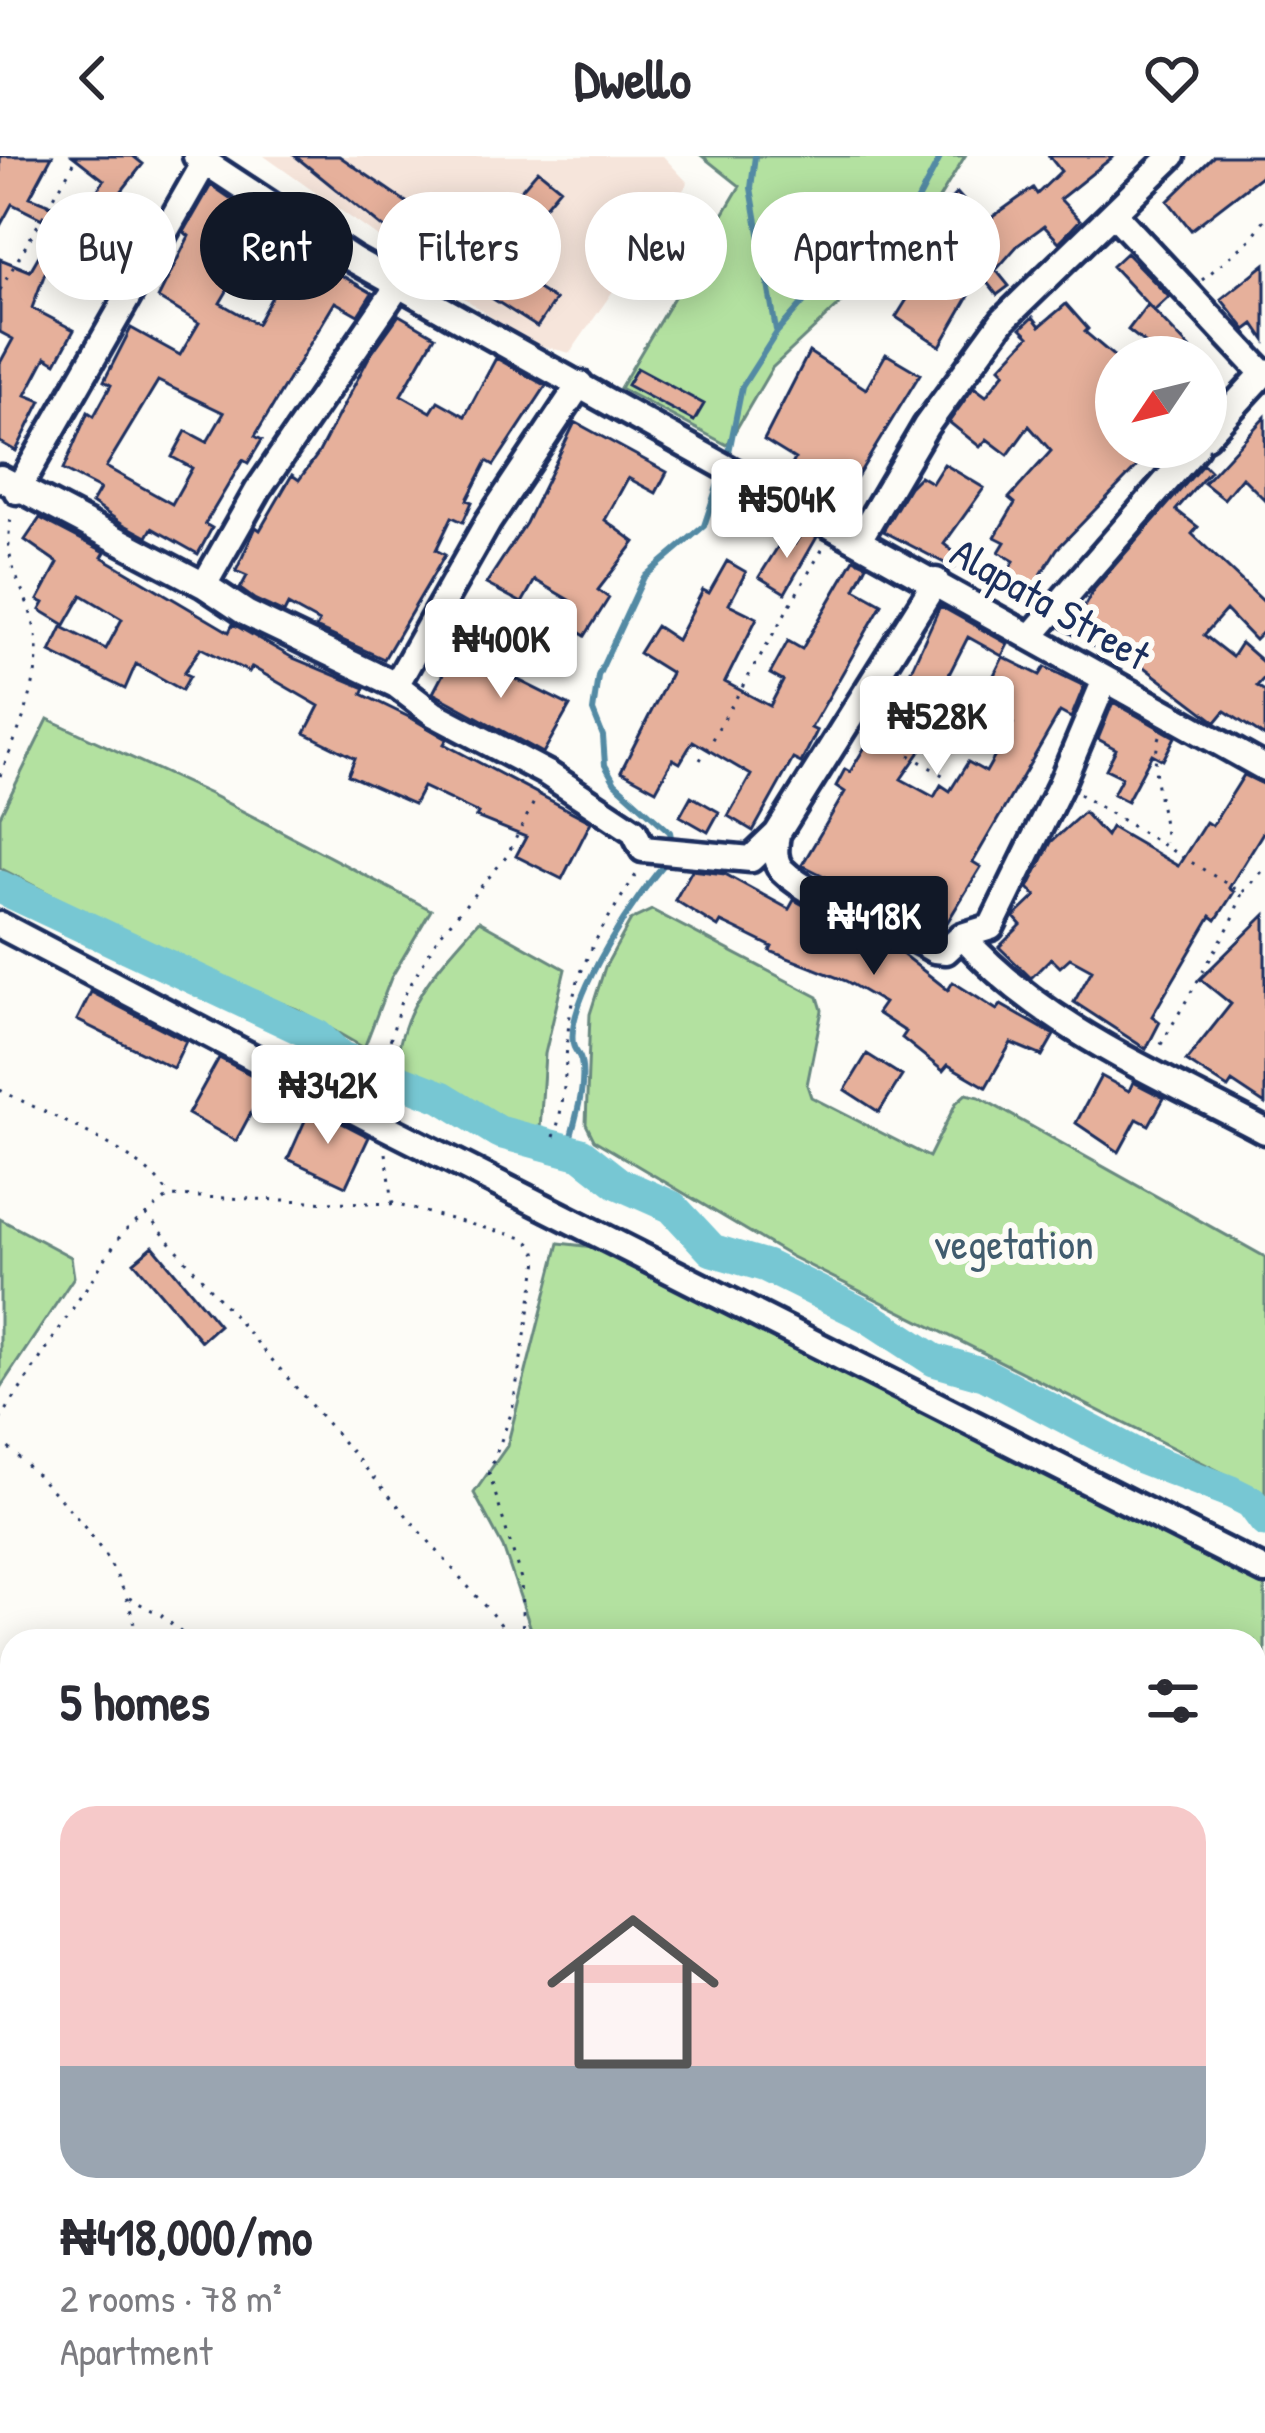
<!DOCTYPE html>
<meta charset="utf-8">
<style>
:root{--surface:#fff;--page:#f2f2f3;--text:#2b2b33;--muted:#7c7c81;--line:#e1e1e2;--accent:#111827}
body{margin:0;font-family:"Patrick Hand",sans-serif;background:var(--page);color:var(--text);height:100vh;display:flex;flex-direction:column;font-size:45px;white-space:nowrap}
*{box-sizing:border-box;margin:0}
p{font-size:39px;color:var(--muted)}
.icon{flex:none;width:66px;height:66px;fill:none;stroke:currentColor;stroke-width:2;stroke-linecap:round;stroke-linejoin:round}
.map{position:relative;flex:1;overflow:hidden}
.drawer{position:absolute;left:0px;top:1473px;width:1266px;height:804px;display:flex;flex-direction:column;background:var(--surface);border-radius:36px 36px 0 0;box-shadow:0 6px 30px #0003}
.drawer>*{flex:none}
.hud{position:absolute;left:36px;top:36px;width:1194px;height:108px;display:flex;gap:24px}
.needle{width:78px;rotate:235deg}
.controls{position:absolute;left:1095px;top:180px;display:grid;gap:24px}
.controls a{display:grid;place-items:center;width:132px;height:132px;border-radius:50%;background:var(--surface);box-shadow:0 6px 30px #0003;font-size:60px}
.price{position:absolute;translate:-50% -102px;padding:0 27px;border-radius:12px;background:#fff;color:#222;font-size:39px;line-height:78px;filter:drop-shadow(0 3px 6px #0008)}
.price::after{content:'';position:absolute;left:50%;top:72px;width:36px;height:27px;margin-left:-18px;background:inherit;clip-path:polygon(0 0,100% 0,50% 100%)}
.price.current{background:var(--accent);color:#fff}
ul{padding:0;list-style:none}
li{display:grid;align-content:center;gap:24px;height:636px;padding:0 60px}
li+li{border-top:3px solid var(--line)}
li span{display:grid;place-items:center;height:372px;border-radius:36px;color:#555}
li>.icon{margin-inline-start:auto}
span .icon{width:216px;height:216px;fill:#fffc;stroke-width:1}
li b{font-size:51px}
h2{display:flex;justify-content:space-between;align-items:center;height:144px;padding:0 60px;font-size:51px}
.pill{padding:0 42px;border-radius:54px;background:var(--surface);box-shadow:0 6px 30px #0003;font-size:42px;line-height:108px}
.pill.current{background:var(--accent);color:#fff}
header{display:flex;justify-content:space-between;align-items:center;height:156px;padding:0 60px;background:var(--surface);font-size:54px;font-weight:700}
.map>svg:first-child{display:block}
</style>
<header><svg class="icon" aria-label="back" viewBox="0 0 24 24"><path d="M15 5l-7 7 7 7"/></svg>Dwello<svg class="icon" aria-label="heart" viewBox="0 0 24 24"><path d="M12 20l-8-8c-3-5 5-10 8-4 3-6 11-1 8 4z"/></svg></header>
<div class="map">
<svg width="1265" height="2277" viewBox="0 0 1265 2277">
<rect width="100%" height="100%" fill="#fdfcf7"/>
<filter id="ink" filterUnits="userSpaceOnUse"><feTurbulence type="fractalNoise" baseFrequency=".00833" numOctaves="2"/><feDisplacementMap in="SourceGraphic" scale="24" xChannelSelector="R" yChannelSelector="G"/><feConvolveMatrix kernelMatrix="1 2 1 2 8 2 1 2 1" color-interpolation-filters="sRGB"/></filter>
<g filter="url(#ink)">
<path fill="#f6e5db" d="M264,0H663L688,27L570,197L526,186Z"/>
<path fill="#b3e1a0" stroke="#67887f" stroke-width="3" d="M702,0H965L921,72L772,212L727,289L620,232L740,30Z
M48,563L210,638L431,754L391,822L364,892L297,853L196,814L0,712V660Z
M652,754L818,841L822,854L807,929L811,941L929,1001L956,947L966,938L979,941L1265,1101V1338L790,1100L594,984L586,968L590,858L605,811L631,764Z
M479,765L565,813L545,898L540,974L487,966L395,915C401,850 437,812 479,765Z
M0,1063L71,1101L74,1121L0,1232Z
M559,1087L593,1091L1265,1426V2031L1254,2026V1485H525L531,1473L503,1391L474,1337L507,1290Z"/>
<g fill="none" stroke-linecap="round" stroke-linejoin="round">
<path stroke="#528aa4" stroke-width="6" d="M755,0L751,32L776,174
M727,306L742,231L777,176L816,132L895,88L941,0
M673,691L670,676L615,627L605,609L603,580L593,555L598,520L644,421L704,370L721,319
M567,996C573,969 587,933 581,905C580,898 574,895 573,888C566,843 639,734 670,702"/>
<path stroke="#77c7d3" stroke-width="33" d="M0,731L317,880L340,901L442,941L499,976L581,998L618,1027L672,1051L712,1094L766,1110L867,1160L934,1204L984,1218L1141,1301L1231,1336L1251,1346L1265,1365"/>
</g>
<path fill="#e6b09b" stroke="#1b2f5e" stroke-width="3" fill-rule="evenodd" d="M0,0H52L30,41L80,61L104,24L73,0H133L143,8L117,41L138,55L94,126L51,101L32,152L74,174L56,207L46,201L26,239L41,245L16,295L0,286V207L13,183L0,176V103L30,115L56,70L12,48L0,70Z
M295,0H339L472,91L538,14L560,32L497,107L555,144L537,171L391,78Z
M1049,0H1114L1060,43L1080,64L1069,76L1059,86L1044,70L1018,89L996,114L1009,130L997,139L981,119L940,190L896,161L921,121L938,131L971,97L935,58L957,37L984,67L1033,32L1037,38L1061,15Z
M1214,0H1265V17L1191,74L1168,45Z
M211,29L252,57L244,73L280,94L284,86L372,137L358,159L335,146L255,280L262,284L248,307L243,304L205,368L212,372L198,398L152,372L147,381L123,368L92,347L100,333L63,314L88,256L94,260L111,229L104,225L131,172L180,199L199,167L158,142L189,80L184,76ZM244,106L280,126L257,168L220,147ZM158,225L224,257L207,286L186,275L172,301L192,312L172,348L106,311Z
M1126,97L1169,141L1154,155L1198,201H1163L1128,174L1147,149L1153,154L1112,110Z
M1265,108V184L1254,168L1246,174L1221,143Z
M1066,148L1088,173L1085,176L1116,202V225L1104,239L1116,252V291H1156L1057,393L1022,449L997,433L1014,405L999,396L1005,386L995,381L1015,347L1009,342L1051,295L1029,270L1008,299L987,283L980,291L949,266L974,231L986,240L1005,216L1000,211L1029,180L1021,172L1033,161L1040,170Z
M399,159L435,180L401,239L431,256L438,245L465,260L496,202L546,230L494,309L487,305L467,344L472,346L463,366L452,361L436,394L445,399L384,503L316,472L319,466L288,449L284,457L254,443L240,433L247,420L236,415L256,371L260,374L292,319L299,324L318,298L369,201Z
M809,196L866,233L886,198L920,218L843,344L791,311L795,303L764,284Z
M637,212L704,248L694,265L627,229Z
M1265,261V344L1242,321L1224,343L1204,327Z
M575,266L667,316L656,337L628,322L605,364L635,386L598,434L609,442L585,480L557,462L569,444L535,424L522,447L486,428L526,367Z
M944,308L984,332L944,388L960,401L954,412L883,375L909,331L920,320L932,327Z
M1203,308L1210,315L1176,354L1198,371L1192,378L1265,447V474L1255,484L1226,454L1204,479L1232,501L1241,487L1265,508V521L1257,530L1265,535V581L1225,555L1216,566L1128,499L1123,508L1062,472L1074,456L1079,460L1094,433Z
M40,362L105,396L102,401L229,476L233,468L293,502L365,532L362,538L413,563L447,583L444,588L591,666L562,723L516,700L526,681L476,661L478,657L423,631L414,648L348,619L355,602L305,577L319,550L252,511L249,516L201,492L184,517L190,520L182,534L136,508L125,533L50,496L62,471L106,493L122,463L82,439L65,469L40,454L44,447L38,444L58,407L25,384Z
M803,374L817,381L785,437L759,421L784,381L795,388Z
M854,403L867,409L855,433L882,448L811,572L817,575L801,607L793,603L753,675L728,660L751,619L693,585L680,607L673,603L656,634L621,615L671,517L639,497L656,470L677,484L703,434L709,437L727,405L746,416L729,448L757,462L725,526L770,550L783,525L770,518L788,485L802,493Z
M940,450L1008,488L1002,500L968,481L943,530L979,549L1003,501L1040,519L1045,511L1084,530L1071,562L1060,556L973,706L981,711L940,778L802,709L845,636L836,630L845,613L850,616L911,514ZM979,551L1013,568L986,616L968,606L950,635L941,629L934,641L901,623L940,567L950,573L954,565L969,572Z
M456,493L570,550L543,597L433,537Z
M1113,546L1175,581L1163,604L1152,598L1127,645L1113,638L1122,621L1106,613L1116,593L1098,583Z
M1244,619L1265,629V673L1229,732L1234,736L1216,764L1211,760L1152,860L1160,866L1146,893L1074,846L1092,814L1070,802L1060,811L1051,802L1031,822L999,791L1021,769L1014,761L1036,740L1028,732L1051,686L1084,656L1106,680L1111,671L1178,710L1206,666L1212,670Z
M691,640L719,656L708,676L680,660Z
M692,714L725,718L789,753L794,744L818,757L812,772L844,787L853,773L892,790L948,834L953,826L997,854L1001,849L1054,879L1042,900L1011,887L986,931L948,909L943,915L902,882L906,876L877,857L884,847L846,825L770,795L772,791L736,773L721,766L718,771L675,744Z
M1265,759V948L1232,926L1228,932L1186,905L1231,848L1200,823Z
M91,836L186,885L173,912L77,864Z
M867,898L902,920L879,956L845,934Z
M219,902L267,927L236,985L188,958Z
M1101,920L1129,935L1133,926L1164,942L1149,969L1137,963L1119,996L1076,967Z
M311,951L369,981L346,1030L288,1003Z
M153,1090L219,1169L201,1185L134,1106Z"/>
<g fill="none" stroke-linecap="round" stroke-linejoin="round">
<g stroke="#1b2f5e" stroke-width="33">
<path id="minor" d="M196,0L354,104L1265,612
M1114,58L1263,217
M1206,280L1265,216
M0,322L204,429L246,457L396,529L434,558L548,618L634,675L643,693L751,703L777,678L936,425
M17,335L205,6
M860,382L926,270L1003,164L1172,0
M204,429L258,334L400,127
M1032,479L1196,291
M396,529L488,366L580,228
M777,678C775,691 773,704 782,714C812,745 896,769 934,794L946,795L962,780L991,771L1061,628L1105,524
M0,769L382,969L1265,1415
M962,780C1042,871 1160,919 1265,975"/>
</g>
<path stroke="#1b2f5e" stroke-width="3" stroke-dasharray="3 9" stroke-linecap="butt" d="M1202,124L1250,84L1265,63
M0,134L78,0
M868,574L944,620
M1160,580C1147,622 1165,645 1165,687
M700,604L823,392
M0,620C17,577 45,521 35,474C25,425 0,412 12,358
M1079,638L1242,737L1232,765L1159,892
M1243,736L1265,711
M384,907L401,845L438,781L507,700L539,636
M0,934C49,960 140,993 169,1039
M554,981C568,938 564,901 570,859C577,805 611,758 639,714
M386,997L393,1047
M146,1058L515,1485
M0,1264L122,1077L170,1040L394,1048L523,1082L535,1091L538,1104L512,1255L489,1317L521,1423L523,1485
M0,1284C55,1335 131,1406 136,1485
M129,1442L161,1459L191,1485
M0,1751L12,1734
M0,1927L12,1923
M1254,2044L1265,2048"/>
<use href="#minor" stroke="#fdfcf7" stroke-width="24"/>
</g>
</g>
<g text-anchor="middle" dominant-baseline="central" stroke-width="12" stroke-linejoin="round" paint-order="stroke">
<g font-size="42" fill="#1b2f5e" stroke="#fdfcf7">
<text transform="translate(1051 447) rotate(30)">Alapata Street</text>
</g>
<g font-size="42" fill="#415c6e" stroke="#fdfcf7">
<text x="1014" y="1087">vegetation</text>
</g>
</g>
</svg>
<div class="controls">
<a><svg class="needle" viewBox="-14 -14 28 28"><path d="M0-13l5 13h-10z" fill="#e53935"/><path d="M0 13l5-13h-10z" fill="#7c7c81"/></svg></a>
</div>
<b class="price" style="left:787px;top:405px">₦504K</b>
<b class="price" style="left:501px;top:545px">₦400K</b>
<b class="price" style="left:937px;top:622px">₦528K</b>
<b class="price current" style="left:874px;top:822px">₦418K</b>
<b class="price" style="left:328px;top:991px">₦342K</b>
<div class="hud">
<a class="pill">Buy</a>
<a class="pill current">Rent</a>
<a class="pill">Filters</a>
<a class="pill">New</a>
<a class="pill">Apartment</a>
</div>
<section class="drawer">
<h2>5 homes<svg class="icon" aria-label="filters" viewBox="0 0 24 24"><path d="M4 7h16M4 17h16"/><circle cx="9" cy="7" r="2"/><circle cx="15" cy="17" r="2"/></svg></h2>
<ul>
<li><span style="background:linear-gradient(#f6c9c9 70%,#9aa5b1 0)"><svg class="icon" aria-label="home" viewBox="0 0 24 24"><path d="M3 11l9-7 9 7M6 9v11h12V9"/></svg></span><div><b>₦418,000/mo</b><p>2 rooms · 78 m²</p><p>Apartment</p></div></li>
</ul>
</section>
</div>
